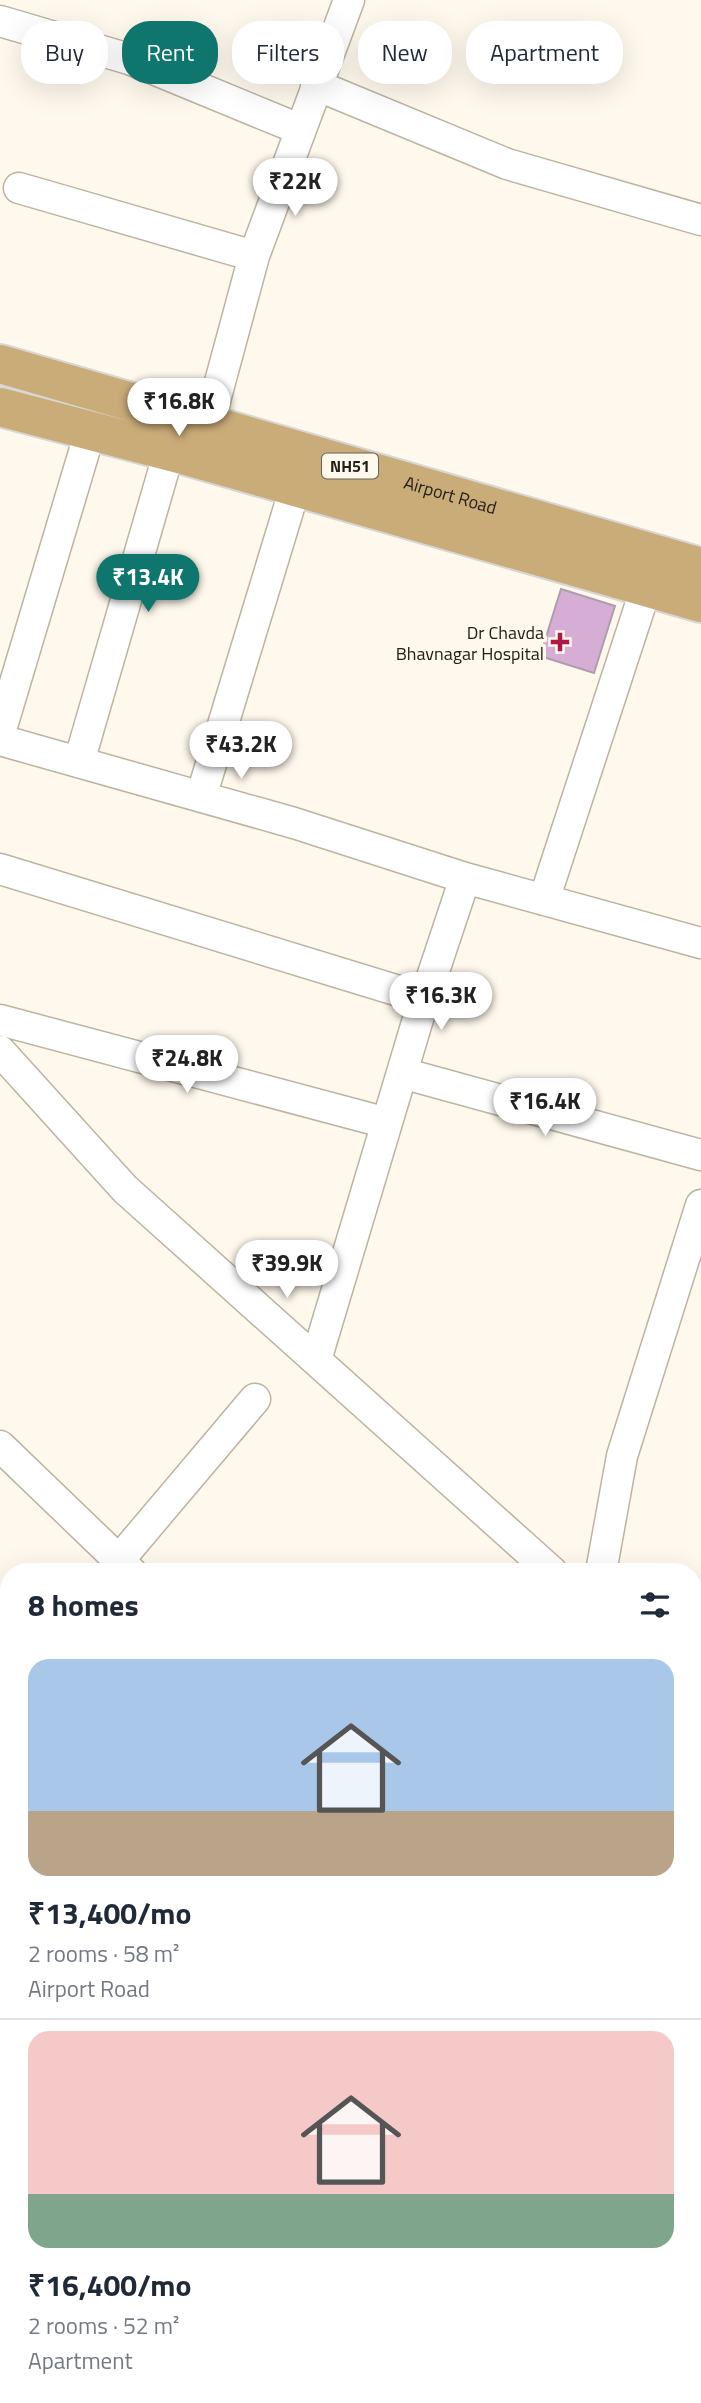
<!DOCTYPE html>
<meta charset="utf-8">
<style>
:root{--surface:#fff;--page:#f2f2f3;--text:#1f2937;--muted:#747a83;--line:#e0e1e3;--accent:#0f766e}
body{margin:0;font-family:"Titillium Web",sans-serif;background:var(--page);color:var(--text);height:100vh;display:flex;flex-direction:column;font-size:26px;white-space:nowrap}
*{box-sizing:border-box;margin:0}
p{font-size:23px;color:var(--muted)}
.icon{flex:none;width:38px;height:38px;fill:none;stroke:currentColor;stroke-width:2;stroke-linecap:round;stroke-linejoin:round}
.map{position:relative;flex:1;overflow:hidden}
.drawer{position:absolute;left:0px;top:1563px;width:702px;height:842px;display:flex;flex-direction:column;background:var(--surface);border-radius:28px 28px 0 0;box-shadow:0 7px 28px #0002}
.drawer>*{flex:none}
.hud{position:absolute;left:21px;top:21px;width:660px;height:63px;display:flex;gap:14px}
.price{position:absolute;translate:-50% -60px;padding:0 16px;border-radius:24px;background:#fff;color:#222;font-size:23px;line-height:46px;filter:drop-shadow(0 2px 4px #0008)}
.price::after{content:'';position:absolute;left:50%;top:42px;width:21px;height:16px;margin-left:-10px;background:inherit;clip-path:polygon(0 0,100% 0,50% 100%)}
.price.active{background:var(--accent);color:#fff}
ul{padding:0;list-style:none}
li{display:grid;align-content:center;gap:14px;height:371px;padding:0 28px}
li+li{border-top:2px solid var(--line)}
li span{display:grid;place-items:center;height:217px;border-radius:21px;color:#555}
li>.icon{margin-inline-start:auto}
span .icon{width:126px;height:126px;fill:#fffc;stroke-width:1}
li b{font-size:30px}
h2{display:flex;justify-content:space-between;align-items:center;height:84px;padding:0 28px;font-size:30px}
.tag{padding:0 24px;border-radius:28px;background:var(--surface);box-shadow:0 7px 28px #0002;font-size:24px;line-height:63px}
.tag.active{background:var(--accent);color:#fff}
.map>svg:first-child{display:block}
</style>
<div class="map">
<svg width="701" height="2403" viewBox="0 0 701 2403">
<rect width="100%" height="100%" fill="#fff8ed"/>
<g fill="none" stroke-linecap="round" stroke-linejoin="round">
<path stroke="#b3c9f6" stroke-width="10" d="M0,1882L9,1894
M693,2221L701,2219"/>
</g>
<path fill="#d6aed5" stroke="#ad9ead" stroke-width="2" d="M561,589L615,606L594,673L540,656Z"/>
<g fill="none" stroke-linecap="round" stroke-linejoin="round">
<g stroke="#bdb3a1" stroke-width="33">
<path id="minor" d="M0,21L129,59L299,129
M316,85L507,164L701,220
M19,188L254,256
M203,445L254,256L349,0
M0,733L90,432
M0,740L294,823L465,878
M79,762L169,452
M201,797L295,488
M0,869L425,999
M544,900L646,588
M0,1020L387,1123
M0,1051L125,1189L552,1572
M402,1073L701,1155
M316,1360L418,1019L465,878L701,943
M0,1446L131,1572
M119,1560L255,1399
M601,1572L622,1456L701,1205
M693,1601L701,1602
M693,1882L701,1883
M0,2239L9,2243
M44,2396L45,2403
M240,2403L242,2396"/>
</g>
<g stroke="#d8d7d6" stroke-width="42">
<g id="trunk">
<path id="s1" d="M0,364L701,567"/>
<path d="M0,407L183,455L701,603"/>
</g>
</g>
<use href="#minor" stroke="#fff" stroke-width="30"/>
<use href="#trunk" stroke="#caac78" stroke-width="38"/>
</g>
<path fill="#ac1946" stroke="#fff8ed" stroke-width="2.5" d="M556.5 631.5h7v7h7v7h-7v7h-7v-7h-7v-7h7z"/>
<g text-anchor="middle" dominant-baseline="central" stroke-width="7" stroke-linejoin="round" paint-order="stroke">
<rect fill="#fff8ed" stroke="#666159" stroke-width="2" x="322" y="453.5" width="56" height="25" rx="5"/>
<g font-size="16" font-weight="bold" fill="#242019">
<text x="350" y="466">NH51</text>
</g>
<g font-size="18" fill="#242019" stroke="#fff8ed">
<text stroke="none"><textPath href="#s1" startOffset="469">Airport Road</textPath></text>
</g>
<g font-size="18" fill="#242019" stroke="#fff8ed" text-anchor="end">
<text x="544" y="632">Dr Chavda<tspan x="544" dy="21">Bhavnagar Hospital</tspan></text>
</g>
</g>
</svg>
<b class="price" style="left:295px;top:218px">₹22K</b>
<b class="price" style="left:179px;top:438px">₹16.8K</b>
<b class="price active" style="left:148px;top:614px">₹13.4K</b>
<b class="price" style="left:241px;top:781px">₹43.2K</b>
<b class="price" style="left:441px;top:1032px">₹16.3K</b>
<b class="price" style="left:187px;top:1095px">₹24.8K</b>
<b class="price" style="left:545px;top:1138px">₹16.4K</b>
<b class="price" style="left:287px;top:1300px">₹39.9K</b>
<div class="hud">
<a class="tag">Buy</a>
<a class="tag active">Rent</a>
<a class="tag">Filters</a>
<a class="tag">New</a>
<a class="tag">Apartment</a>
</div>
<section class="drawer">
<h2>8 homes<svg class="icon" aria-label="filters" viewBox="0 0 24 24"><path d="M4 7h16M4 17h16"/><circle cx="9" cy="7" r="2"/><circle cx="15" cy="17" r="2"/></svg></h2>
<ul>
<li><span style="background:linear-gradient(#a9c7e8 70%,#b9a48a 0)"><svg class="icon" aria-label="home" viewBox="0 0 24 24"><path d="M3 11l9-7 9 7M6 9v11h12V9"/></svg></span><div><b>₹13,400/mo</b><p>2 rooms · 58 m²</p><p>Airport Road</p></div></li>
<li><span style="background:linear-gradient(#f6c9c9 75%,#7fa58c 0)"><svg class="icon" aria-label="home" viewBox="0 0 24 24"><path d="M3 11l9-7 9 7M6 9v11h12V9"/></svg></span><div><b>₹16,400/mo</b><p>2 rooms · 52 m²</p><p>Apartment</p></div></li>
</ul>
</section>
</div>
